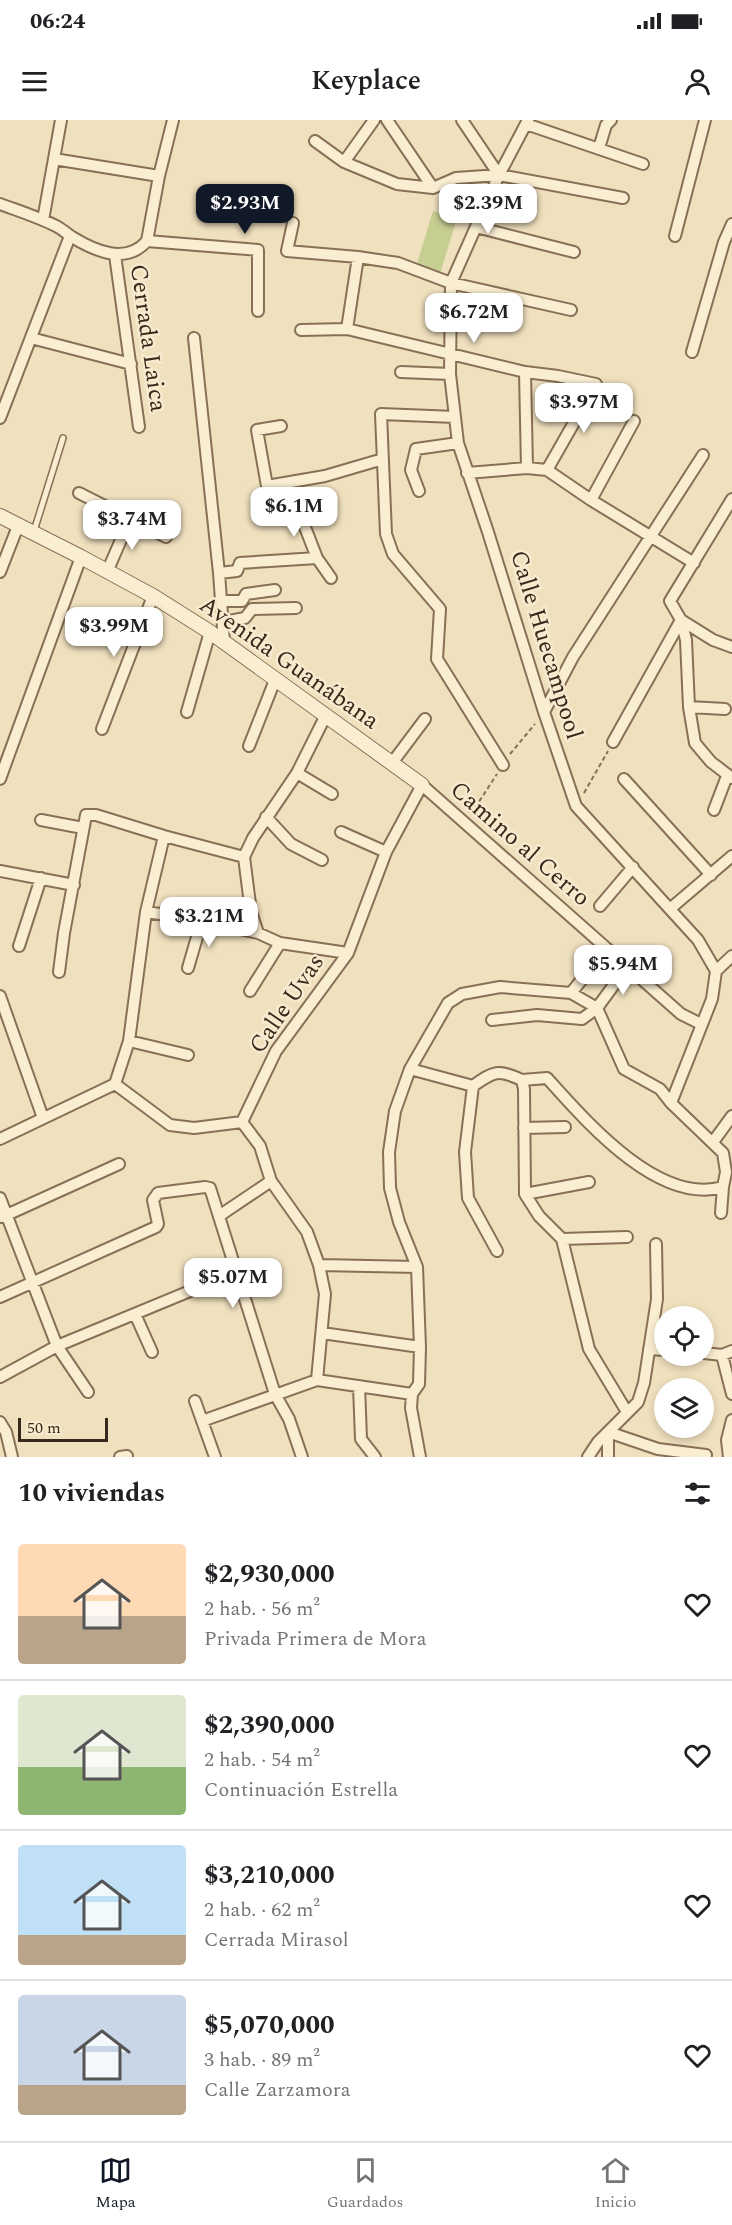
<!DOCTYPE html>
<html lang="es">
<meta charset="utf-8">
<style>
:root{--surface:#fff;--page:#f2f2f2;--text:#202124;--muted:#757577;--line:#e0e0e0;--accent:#111827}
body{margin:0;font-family:Spectral,serif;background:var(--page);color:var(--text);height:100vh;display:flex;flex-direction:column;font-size:22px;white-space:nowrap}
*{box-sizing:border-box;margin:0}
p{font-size:20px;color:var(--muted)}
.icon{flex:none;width:33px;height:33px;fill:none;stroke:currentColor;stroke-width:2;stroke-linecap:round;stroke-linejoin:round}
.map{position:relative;height:1337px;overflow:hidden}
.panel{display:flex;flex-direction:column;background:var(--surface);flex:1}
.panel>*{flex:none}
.tools{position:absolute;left:654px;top:1186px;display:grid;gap:12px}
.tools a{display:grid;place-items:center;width:60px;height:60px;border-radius:50%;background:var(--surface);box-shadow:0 3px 9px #0003;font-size:30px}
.scale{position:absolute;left:18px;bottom:15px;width:90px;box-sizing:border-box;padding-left:6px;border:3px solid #37291c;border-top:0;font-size:16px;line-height:21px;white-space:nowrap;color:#37291c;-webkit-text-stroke:4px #f7eace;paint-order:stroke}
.price{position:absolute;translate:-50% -51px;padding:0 14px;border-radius:12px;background:#fff;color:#222;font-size:20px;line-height:39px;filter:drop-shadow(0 2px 3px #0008)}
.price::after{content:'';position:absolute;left:50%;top:36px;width:18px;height:14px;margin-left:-9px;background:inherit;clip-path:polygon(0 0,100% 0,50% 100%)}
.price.on{background:var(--accent);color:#fff}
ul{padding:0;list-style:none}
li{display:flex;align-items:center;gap:18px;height:150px;padding:0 18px}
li+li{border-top:2px solid var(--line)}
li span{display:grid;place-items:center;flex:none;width:168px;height:120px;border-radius:6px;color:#555}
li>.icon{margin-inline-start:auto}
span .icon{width:72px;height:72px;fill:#fffc;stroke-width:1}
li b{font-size:26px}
h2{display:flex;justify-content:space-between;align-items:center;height:72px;padding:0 18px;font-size:26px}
.status{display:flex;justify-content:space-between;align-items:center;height:42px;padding:0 30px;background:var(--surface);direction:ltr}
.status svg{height:16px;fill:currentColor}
header{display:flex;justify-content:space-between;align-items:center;height:78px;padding:0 18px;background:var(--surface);font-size:27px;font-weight:600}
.tabs{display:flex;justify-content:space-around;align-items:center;height:84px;border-top:2px solid var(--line);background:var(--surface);font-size:16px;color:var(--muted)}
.tabs a{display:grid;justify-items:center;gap:3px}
.tabs .on{color:var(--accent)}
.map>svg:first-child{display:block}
</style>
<div class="status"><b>06:24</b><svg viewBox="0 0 49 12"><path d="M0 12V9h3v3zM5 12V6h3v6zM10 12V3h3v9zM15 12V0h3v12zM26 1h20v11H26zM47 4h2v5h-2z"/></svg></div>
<header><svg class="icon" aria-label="menu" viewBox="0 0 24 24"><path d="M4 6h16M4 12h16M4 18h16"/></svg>Keyplace<svg class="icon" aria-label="person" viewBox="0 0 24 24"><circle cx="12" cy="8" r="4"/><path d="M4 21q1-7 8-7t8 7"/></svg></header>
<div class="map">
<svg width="732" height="1337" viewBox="0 0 732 1337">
<rect width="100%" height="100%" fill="#efe0be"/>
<path fill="#c7ce92" d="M433,91L457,98L440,154L416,147Z"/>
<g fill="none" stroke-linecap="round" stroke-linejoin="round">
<g stroke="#887056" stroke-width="8">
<path id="service" d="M34,411L63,318"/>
</g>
<g stroke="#887056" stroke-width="14">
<path id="minor" d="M387,0L433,68L456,58L499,55L623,78
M462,0L499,55
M528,0L499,55L451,163L450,254L458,323L488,412L544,592L576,686L698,820L716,851
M526,4L643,44
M315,21L344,42L397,64L433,68
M599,28L606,5L611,0
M54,39L159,56
M344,42L374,0
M0,84C19,91 38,97 56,106C62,109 66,113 72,117C95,131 126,145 147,121
M43,100L61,0
M293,103L287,131L358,137L398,143L451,163L571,190
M476,107L574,132
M675,116L705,0
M147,121L258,130V191
M147,121L159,56L173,0
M115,135L139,307
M347,209L358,137
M301,210L347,209L525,252L558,256L596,264L547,350
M31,218L131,244
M194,218L219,453L224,522
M692,232L724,122L732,104
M401,252L450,254
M525,252L527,348
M455,297L381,294L386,414L393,434L440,489L437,539L503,645
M0,298L70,116
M467,353L527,348L547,350L591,380L694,443
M267,366L325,356L383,339
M267,366L296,384L317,438L331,458
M267,366L257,310L281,306
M419,371L411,350L416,329L458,323
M79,373L166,417
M732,379L670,481L681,500L686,520L689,587L695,623L711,642L732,658
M591,380L634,301
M0,452L18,406
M107,452L130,399
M219,453L237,451L240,443L317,438
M221,481H242L246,474L275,470
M681,500L713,520L732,527
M224,502L245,498L252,489L296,488
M689,587L725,589
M187,592L210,512
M544,592L573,537L703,335
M102,609L153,476
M613,622L681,500
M249,626L275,560
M392,643L425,599
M297,653L332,674
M0,659L81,437
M624,659L711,755
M714,690L727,656
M266,697L291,724L322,740
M41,700L83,708
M341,712L386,732
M0,751L74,765
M600,786L633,747
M671,788L732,736
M146,792L202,800L258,813L280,823L348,833
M258,813L251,792L244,737L253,718L297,653L325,597
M19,826L41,758
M188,848L202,800
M716,851L732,836
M59,852L64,813L86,695H96L164,716L244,737
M250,871L280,823
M571,873L596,842
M0,876L43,998
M492,900L537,895L582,899L597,888L627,847
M129,921L188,935
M410,949L473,966C494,951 498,949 522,960L524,969L525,1074L539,1096L562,1119L589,1229L627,1292
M522,960L547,958C585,1000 658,1086 723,1067L726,1052L723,1033L671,983L660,969L624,949L597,888
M115,964L129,921L146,792L164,716
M115,964L170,1005L194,1008L242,1002
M473,966L465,1032L468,1078L497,1131
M671,983L712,879L716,851
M242,1002L276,931L348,833L386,732L422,665L681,894L701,904
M242,1002L260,1026L271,1061L307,1112L319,1145L325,1174L317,1260
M524,1008L565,1007
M0,1019L115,964
M713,1022L732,996
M525,1074L589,1062
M0,1078L57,1226L88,1272
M721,1093L723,1067
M219,1096L271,1061
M2,1097L119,1044
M562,1119L627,1117
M319,1145L417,1147
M0,1177L156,1107L158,1104L153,1080L158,1073L205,1067L210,1068L275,1274L289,1299L302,1337
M135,1194L152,1232
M322,1213L420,1227
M649,1229L664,1230
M704,1233L722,1235L732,1231
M722,1235L732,1274
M0,1257L57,1226L236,1152
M359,1266L361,1319L375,1337
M195,1281L215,1337
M202,1301L317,1260L412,1274
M0,1302L6,1312L12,1337
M608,1312L658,1329L706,1335
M120,1337L127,1336
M420,1337L411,1288L412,1274L419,1264L420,1227L417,1147L399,1102L390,1068L389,1032L395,991L410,949L448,883L462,874L500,867L571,873L597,888
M588,1337L598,1322L638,1282L644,1263L657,1179L656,1124
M608,1337V1312
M729,1337L727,1320L732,1300"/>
</g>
<g stroke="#887056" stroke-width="16">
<path id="tertiary" d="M0,396L81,437L153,476L210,512L422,665"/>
</g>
<path stroke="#887056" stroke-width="2" stroke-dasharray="4.5 3" stroke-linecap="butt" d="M510,634L535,604
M584,673L608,631
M471,694L497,654"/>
<use href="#service" stroke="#faeed2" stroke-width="5"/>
<use href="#minor" stroke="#faeed2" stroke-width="10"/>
<use href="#tertiary" stroke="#faeed2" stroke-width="14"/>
</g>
<g text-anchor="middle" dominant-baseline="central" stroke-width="5" stroke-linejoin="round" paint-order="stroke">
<g font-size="24" fill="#37291c" stroke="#f7eace">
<text transform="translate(148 218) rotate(82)">Cerrada Laica</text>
<text transform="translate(546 525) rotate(73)">Calle Huecampool</text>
<text transform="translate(289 543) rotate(35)">Avenida Guanábana</text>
<text transform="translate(520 724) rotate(41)">Camino al Cerro</text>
<text transform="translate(287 884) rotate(-56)">Calle Uvas</text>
</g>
</g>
</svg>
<div class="tools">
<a><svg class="icon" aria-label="locate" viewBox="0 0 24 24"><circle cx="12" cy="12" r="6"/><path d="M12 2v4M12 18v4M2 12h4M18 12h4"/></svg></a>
<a><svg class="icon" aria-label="layers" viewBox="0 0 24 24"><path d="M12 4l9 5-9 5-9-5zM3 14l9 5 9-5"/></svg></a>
</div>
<div class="scale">50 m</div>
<b class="price on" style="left:245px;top:115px">$2.93M</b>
<b class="price" style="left:488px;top:115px">$2.39M</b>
<b class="price" style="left:474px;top:224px">$6.72M</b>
<b class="price" style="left:584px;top:314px">$3.97M</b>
<b class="price" style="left:294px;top:418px">$6.1M</b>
<b class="price" style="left:132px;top:431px">$3.74M</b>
<b class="price" style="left:114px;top:538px">$3.99M</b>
<b class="price" style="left:209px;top:828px">$3.21M</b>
<b class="price" style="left:623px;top:876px">$5.94M</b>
<b class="price" style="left:233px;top:1189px">$5.07M</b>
</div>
<section class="panel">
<h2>10 viviendas<svg class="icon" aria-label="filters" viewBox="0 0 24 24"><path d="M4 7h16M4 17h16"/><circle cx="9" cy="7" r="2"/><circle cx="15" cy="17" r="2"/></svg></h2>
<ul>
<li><span style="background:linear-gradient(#ffd9b3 60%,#b9a48a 0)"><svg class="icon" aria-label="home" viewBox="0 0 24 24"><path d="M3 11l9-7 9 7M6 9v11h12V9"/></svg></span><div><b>$2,930,000</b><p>2 hab. · 56 m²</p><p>Privada Primera de Mora</p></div><svg class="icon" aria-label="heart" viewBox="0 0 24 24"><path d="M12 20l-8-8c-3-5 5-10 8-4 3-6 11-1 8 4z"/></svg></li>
<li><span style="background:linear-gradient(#dfe7d0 60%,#8fb573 0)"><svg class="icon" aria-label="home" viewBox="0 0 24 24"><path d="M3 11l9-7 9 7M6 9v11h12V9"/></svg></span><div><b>$2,390,000</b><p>2 hab. · 54 m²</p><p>Continuación Estrella</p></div><svg class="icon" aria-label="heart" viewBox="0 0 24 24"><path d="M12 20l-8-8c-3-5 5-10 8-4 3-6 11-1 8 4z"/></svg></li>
<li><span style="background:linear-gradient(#bfe0f5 75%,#b9a48a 0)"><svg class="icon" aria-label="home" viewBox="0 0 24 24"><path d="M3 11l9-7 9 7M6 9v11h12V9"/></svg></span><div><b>$3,210,000</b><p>2 hab. · 62 m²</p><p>Cerrada Mirasol</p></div><svg class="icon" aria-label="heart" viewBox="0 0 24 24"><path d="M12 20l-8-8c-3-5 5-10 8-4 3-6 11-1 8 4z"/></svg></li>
<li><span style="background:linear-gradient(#c9d6e8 75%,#b9a48a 0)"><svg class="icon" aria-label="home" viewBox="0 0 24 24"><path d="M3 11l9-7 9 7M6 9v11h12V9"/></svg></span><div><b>$5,070,000</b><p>3 hab. · 89 m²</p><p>Calle Zarzamora</p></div><svg class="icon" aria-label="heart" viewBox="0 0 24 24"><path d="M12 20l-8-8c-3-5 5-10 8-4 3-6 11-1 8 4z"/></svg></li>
</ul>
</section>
<nav class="tabs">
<a class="on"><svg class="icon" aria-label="map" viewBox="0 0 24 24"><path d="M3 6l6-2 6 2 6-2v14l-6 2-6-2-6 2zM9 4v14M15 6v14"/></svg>Mapa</a>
<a><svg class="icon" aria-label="saved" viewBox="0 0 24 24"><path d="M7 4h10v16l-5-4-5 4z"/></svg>Guardados</a>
<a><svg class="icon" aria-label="home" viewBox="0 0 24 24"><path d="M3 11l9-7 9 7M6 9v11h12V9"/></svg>Inicio</a>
</nav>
